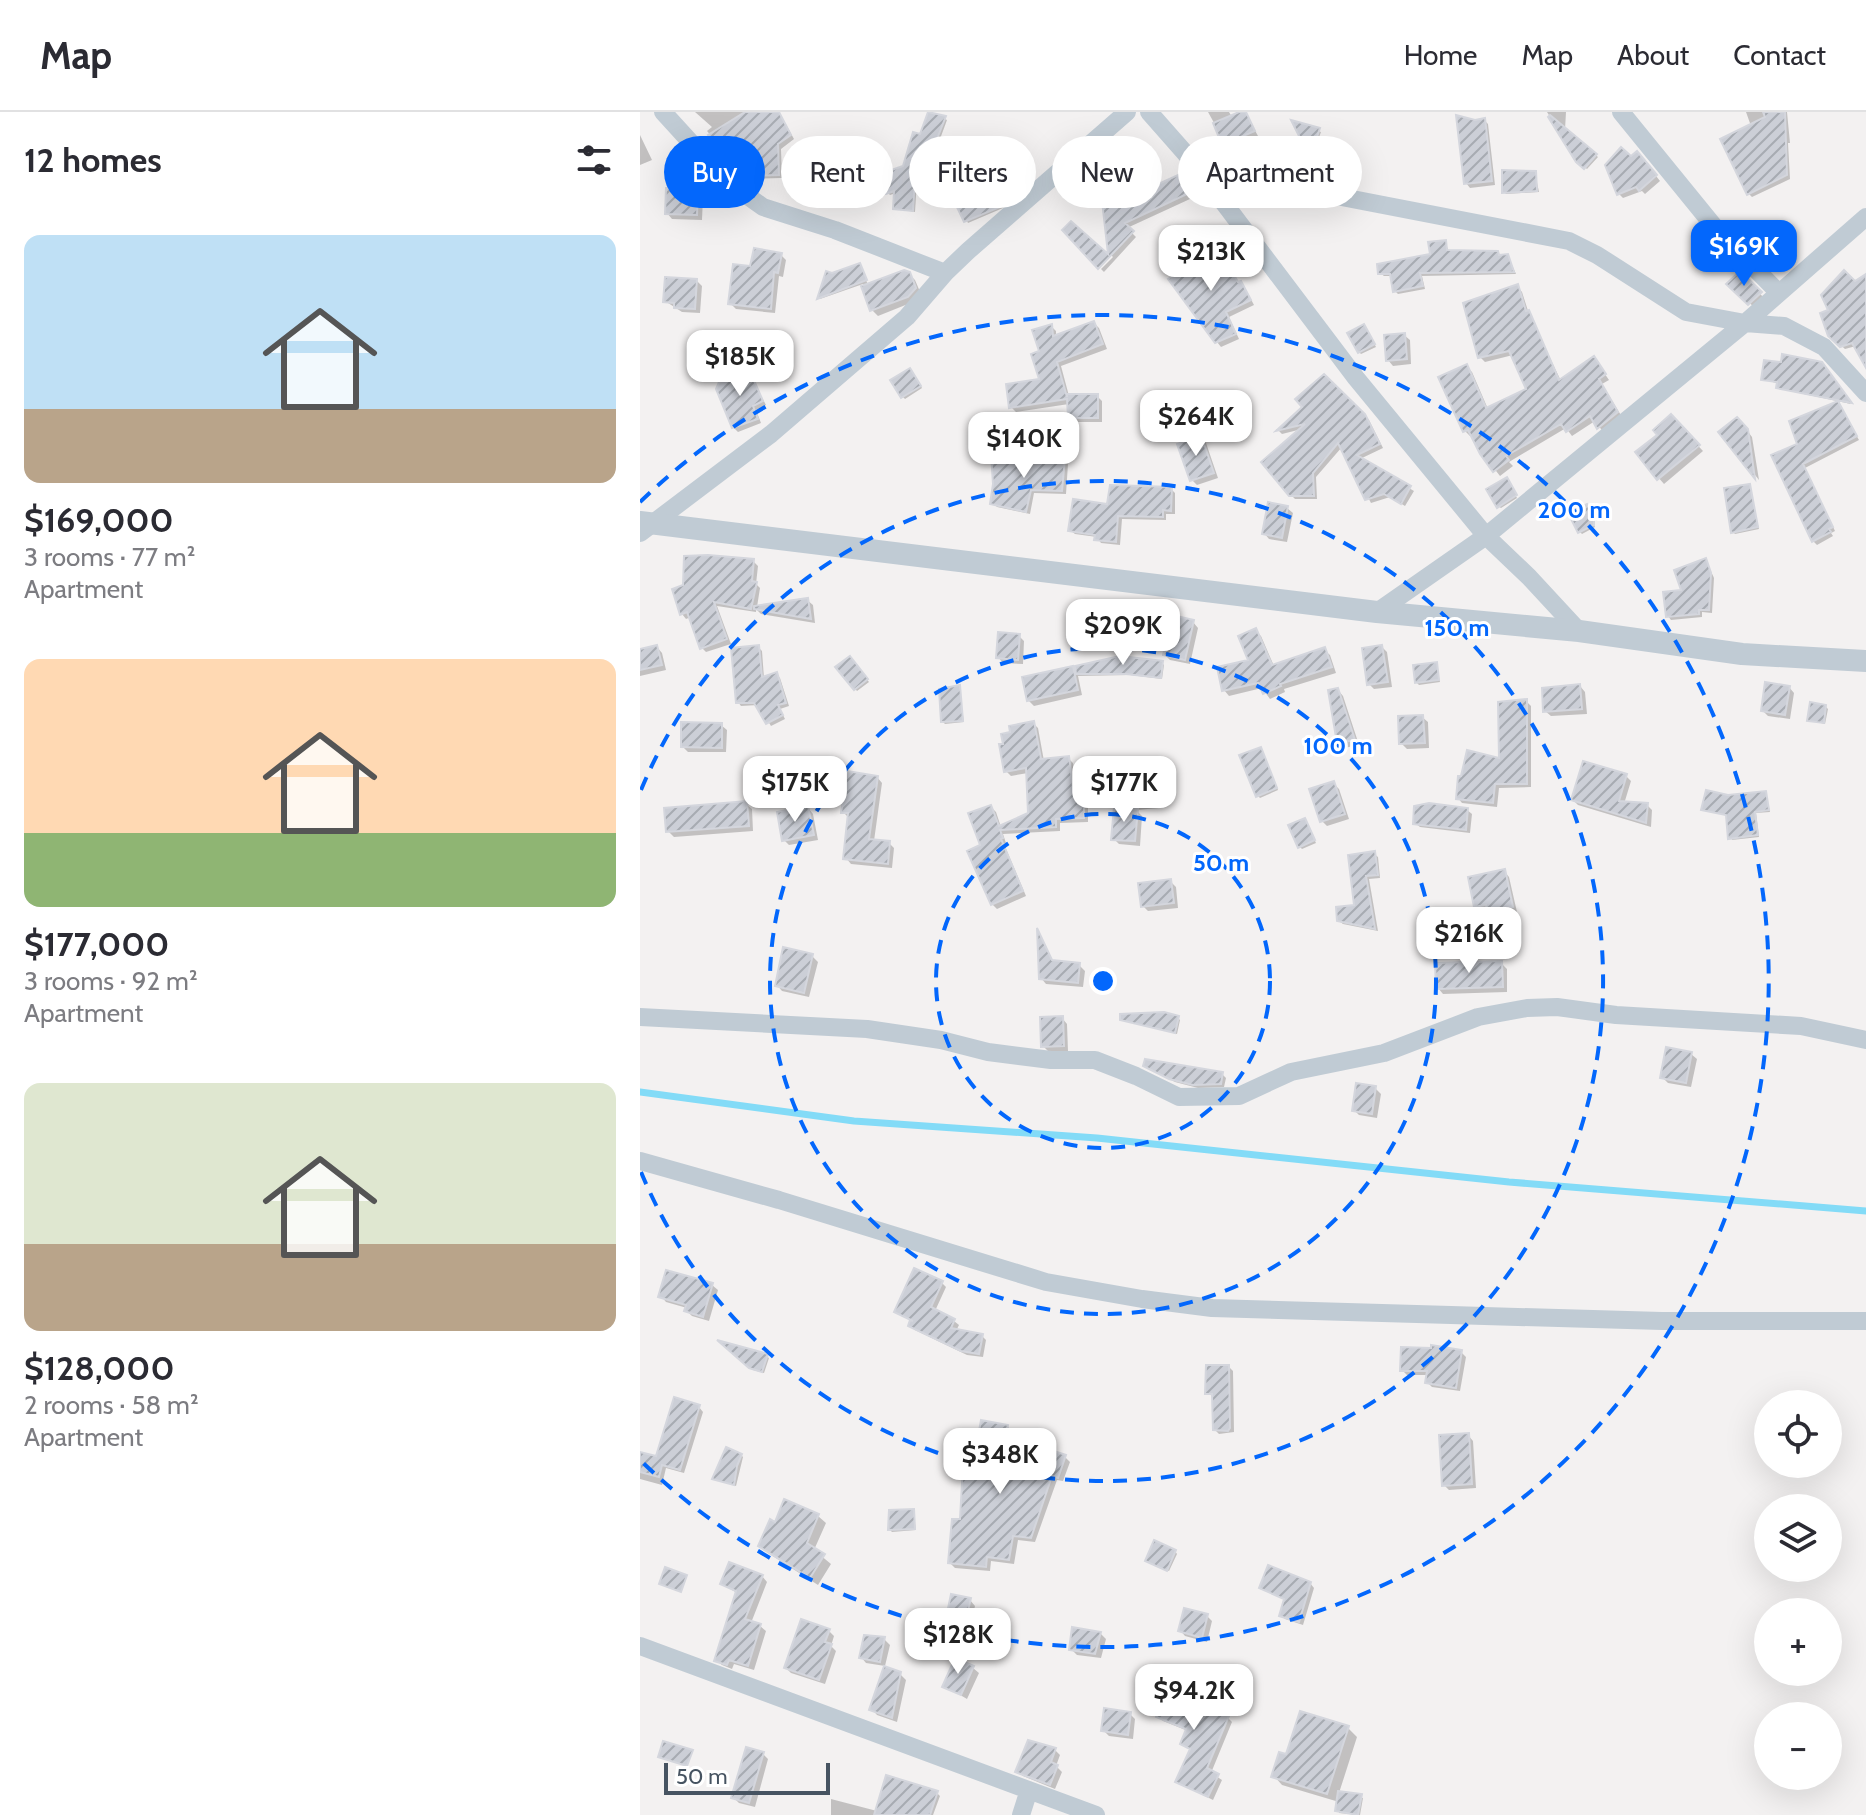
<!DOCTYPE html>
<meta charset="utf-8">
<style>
:root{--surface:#fff;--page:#f2f2f3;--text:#2b2b33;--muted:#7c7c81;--line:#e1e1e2;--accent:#0367fc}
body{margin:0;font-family:Cabin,sans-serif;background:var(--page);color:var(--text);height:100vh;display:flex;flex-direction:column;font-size:30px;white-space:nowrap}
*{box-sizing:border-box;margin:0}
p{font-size:26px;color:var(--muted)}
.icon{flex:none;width:44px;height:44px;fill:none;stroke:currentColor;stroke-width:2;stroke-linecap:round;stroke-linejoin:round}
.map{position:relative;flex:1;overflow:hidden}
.details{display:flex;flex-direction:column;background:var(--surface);width:640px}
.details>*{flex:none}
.banner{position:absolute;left:24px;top:24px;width:760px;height:72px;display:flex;gap:16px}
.controls{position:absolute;left:1114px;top:1278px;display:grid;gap:16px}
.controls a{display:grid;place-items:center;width:88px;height:88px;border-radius:50%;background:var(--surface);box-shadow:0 8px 32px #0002;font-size:40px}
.scale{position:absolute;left:24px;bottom:20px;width:166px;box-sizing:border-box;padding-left:8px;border:4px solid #465361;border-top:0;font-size:22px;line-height:28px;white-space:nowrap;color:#465361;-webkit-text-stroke:6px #fff;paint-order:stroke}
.price{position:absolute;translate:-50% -68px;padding:0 18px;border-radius:16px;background:#fff;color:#222;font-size:26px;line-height:52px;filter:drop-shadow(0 2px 4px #0008)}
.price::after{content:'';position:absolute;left:50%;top:48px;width:24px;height:18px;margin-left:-12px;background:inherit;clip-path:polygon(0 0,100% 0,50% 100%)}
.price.current{background:var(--accent);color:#fff}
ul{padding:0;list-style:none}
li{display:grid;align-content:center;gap:16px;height:424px;padding:0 24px}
li span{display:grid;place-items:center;height:248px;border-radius:16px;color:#555}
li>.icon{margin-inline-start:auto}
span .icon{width:144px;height:144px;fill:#fffc;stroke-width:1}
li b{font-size:34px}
h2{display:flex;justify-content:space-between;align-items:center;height:96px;padding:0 24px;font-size:34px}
.chip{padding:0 28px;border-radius:36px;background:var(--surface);box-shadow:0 8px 32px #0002;font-size:28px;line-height:72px}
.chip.current{background:var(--accent);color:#fff}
header{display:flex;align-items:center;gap:48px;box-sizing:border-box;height:112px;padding:0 40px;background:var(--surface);border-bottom:2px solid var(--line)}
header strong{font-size:38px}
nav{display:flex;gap:44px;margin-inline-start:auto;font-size:28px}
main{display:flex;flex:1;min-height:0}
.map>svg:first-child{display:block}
</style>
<header>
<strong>Map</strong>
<nav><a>Home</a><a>Map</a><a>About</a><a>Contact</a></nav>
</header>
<main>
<section class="details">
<h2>12 homes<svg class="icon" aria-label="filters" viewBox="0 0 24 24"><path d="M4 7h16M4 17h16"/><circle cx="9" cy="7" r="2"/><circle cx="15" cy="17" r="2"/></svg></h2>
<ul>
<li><span style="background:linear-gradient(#bfe0f5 70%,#b9a48a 0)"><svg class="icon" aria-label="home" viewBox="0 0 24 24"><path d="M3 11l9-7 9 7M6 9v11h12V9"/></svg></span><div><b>$169,000</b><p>3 rooms · 77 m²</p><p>Apartment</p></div></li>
<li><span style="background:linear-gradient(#ffd9b3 70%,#8fb573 0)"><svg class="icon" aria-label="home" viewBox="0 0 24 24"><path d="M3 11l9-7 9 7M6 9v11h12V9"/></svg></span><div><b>$177,000</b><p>3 rooms · 92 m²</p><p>Apartment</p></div></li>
<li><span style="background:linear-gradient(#dfe7d0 65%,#b9a48a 0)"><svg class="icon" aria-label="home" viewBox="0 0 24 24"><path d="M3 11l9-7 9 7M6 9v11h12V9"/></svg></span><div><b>$128,000</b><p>2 rooms · 58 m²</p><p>Apartment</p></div></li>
</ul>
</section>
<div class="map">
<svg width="1226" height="1703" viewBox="0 0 1226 1703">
<defs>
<pattern id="building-hatch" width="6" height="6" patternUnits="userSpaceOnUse" patternTransform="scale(2)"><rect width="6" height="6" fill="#cccfd7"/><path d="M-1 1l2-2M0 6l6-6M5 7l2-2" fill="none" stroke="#a7abb2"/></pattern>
</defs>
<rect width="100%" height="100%" fill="#f3f1f1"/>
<path fill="#0003" d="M55,0H139L154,27L141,37L142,66L108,67L67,19L72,15Z
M290,0L307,8L300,27L293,29L297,34L290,53L342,67L358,61L369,91L363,96L328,111L310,77L277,68L275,100L255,96L256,81L250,83L248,81L278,33Z
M568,0H589L592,5L605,0L618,24L588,36Z
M907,0H926L925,18L958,45L947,57L937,48Z
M1106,0H1147L1150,31H1148L1150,67L1112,85L1109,82L1111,14Z
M844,8L848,12L855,73L830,76L826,71L835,10Z
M655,11L681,20L672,45Z
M0,23L12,48L0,53Z
M1002,46L1020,69L1005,82L1002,79L983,86L979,82Z
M895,61L899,80L866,82L864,80Z
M538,65L550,87L487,116L496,125L464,160L461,157L473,145L470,142L464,90L511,86Z
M58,79L63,85L62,108L32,107L27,101Z
M805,130L809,140L857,141L861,145L868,144L876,162L782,164L785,177L758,182L755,179L752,164H744L740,161L792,144Z
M577,137L599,172L605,176L614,193L589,205L599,227L581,235L577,230Z
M141,143L146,148L143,165L139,164L135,201L96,197L91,192L111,156Z
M220,153L228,173L269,162L275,168L281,182L273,190L238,204L232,198L223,172L180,187L187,162L193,163Z
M1100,161L1125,187L1115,196L1089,172Z
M1226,164V239L1216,234L1205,237L1190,223V199L1215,171Z
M57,169L62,174L60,201L42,200L25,189Z
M877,174L882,180L889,202L921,269L958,252L969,268L962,272L982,305L964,321L955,309L932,324L926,316L869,350L873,354L860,364L842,341L833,322L830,324L825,319L827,255L832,260L848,297L889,278L873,243L845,250L840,245Z
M454,211L459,216L467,237L421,254L429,284H457L462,289V310H435L430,305L429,292L376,300L371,295L401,269V241L411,214L416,219V225Z
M726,216L736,235L721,242L719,240Z
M764,223L770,228L771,252L753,254L748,248Z
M1183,255L1211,292L1140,277L1139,272L1123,267Z
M108,259L126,293L116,298L121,311L98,320L93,315Z
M272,260L282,276L265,287L263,285Z
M684,264L729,308L743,336L720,347L774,379L765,394L750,385L731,391L702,335L676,365L677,387H655L651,383L662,317L642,322L639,319L664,295Z
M1198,291L1219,328L1165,356L1195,419L1191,421L1193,424L1177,433L1173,429L1160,333Z
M1031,305L1063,339L1024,372L997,341L1020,323Z
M1103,313L1112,325L1119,368L1081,320Z
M560,326L566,331L578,366L557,373L552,368Z
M424,348L428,352L426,382L394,381L390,402L357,395L353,391L403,352Z
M868,370L877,386L861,396L858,394Z
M1109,374L1119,417L1095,422L1093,420Z
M531,377L535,381V402H526V408L482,407L480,433L461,431L457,425L435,422L430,418L469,394Z
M647,396L653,401L647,430L629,427L624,421Z
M948,396L955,415L942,422L940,420Z
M1066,448L1074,466L1072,501L1062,500V505L1031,508L1028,504Z
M113,449L118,454L116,472L120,476L117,495L167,488L173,493L175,511L121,502L116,497V500L77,494L91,532L66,540L62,536L51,505L46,507L42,502L45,475Z
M553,510L558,516L550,552L530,548L525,543Z
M615,519L621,524L634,554L684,538L690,543L696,561L644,577L645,580L630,587L622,576L589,584L584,578L611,549Z
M379,524L384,529L383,552L363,551L358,545Z
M17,535L22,541L26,558L0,564V539Z
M118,535L122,539L124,566L136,562L140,566L149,594L140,597L145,607L131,614L118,593L101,594L98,590Z
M742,535L747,540L752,575L734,577L729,572Z
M210,547L229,570L217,579L198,556Z
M522,551L524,553L522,567L490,563L438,564L442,583L394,594L388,588L432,556L438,561Z
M796,552L800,570L779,573L777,571Z
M940,574L945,580L947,602L911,604L905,599Z
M319,575L324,610L305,612L303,610Z
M1149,575L1154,581L1150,607L1128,604L1123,599Z
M698,578L703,584L719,633L704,636L699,630Z
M886,589L891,594V675L859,676L857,695L822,691L818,686L861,649Z
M1185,594L1188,597L1185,612L1169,608Z
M782,605L788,610L789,636L767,637L761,631Z
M393,611L398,616L404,649L428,646L433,651L436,678H443L448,683V710L420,711V719L363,722L366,731L364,732L386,784L357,797L352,792L342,734L351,695L356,700L361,715L390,702L388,661L371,664L366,659Z
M81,613L87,618L86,640H48L43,635Z
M622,639L638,678L620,686L618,684Z
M518,661L523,666L525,688L518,689L519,696L496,698L502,704L500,734L479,732L474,727L491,698L486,693Z
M986,664L991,669L984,692L1007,693L1012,698L1011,715L938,693L933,688Z
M237,665L242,671L234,729L249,731L254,736L252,756L211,752L206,746L208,705L203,700Z
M693,671L699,677L709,707L687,714L682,709Z
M1126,681L1130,700L1116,701L1119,725L1092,728L1088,704L1063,697L1088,685Z
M106,692L112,697L113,719L34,725L28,719Z
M168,696L173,702L178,728L149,733L144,728Z
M827,698L832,702L830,721L780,715L775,711Z
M665,708L676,731L662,737L660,735Z
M734,742L738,745L740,766L729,767L738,819L703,812L699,809L717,795L710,745Z
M864,759L869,765L877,800L855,805L848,798L842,800L836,794Z
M530,769L536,775L538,796L508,799L503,794Z
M399,821L414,851L439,853L445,859L443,875L406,872L401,866Z
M172,844L178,850L169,885L142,879L137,873Z
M861,851L867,857V880L803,882L798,876Z
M422,906L427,912L428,939H408L403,934Z
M538,906L540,908L537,922L482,907Z
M1051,942L1057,947L1051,975L1028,971L1022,965Z
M505,954L582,962L586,966L584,975L558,976L535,970Z
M735,976L741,982L737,1006L719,1003L714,998Z
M302,1171L306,1175L295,1199L314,1209L319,1213L316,1219L342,1224L346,1228L343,1245L327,1243L275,1218L271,1214L272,1209L256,1200Z
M72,1173L78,1178L69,1209L52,1204L47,1199V1196L26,1190L21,1184Z
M85,1232L126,1244L129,1246L124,1261L113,1258Z
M793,1238L821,1240L826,1245L820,1279L792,1275L787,1270L789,1263H767L762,1258Z
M589,1255L593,1259L594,1320L579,1322L575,1318L574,1285L567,1281Z
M59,1295L63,1300L44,1361L26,1356L22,1373L0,1367V1343L17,1346Z
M367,1314L372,1319L371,1327L425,1345L430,1350L423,1369L417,1368L395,1430L378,1428L374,1452L351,1449L350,1459L315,1456L310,1451L335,1355Z
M828,1323L833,1329L836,1376L809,1378L804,1373Z
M101,1343L103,1345L96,1374L75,1366Z
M273,1399L276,1418L252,1420L250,1418Z
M178,1404L186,1411L174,1438L191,1452L178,1473L128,1441L121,1433L136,1412Z
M535,1439L537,1442L529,1459L510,1451Z
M122,1464L127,1470L111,1511L120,1514L126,1519L114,1558L94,1552L92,1557L82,1553L76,1548L97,1481L82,1472Z
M670,1471L674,1476L663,1513L645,1507L641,1503L645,1488L621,1476Z
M330,1488L335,1494L329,1520L312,1516L307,1510Z
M567,1504L572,1509L567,1530L545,1524L540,1518Z
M189,1519L194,1524L191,1534L196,1539L185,1572L151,1561L146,1556Z
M460,1521L466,1527L461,1546L437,1543L431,1537Z
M244,1527L250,1533L245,1554L226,1551L221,1545Z
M333,1556L339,1561L327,1587L305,1574Z
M260,1562L266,1568L257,1610L237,1603L232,1597Z
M557,1563L561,1568L554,1591L588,1606L592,1610L571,1661L582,1668L573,1688L537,1670L552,1638L542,1632L548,1619L523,1609L518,1604L529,1589Z
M490,1602L495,1607L493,1627L469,1624L464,1619Z
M708,1616L717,1625L699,1681L723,1686L720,1703L699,1701V1690L642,1673L634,1664L647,1644Z
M415,1638L420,1643L416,1654L422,1660L415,1677L383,1664L377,1659Z
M123,1642L128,1647L115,1695L99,1691L94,1686Z
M247,1665L297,1681L300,1684L293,1703H191V1687L237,1699Z"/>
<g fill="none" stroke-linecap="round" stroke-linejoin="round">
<path stroke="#83dbf7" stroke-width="7" d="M0,980L214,1009L457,1026L869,1070L1226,1099"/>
</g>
<path fill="url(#building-hatch)" stroke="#d4d6dd" stroke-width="2" d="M105,0H139L151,23L138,32L139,63L102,64L68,23Z
M288,0L306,4L288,50L342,65L358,59L368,88L360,95L324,110L308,76L275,67L273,99L253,97L254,79L246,82L240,62L263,54L273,20L280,22Z
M599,0H606L615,19L582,33L573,11Z
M1123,0H1145L1147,63L1107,83L1080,27L1125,5Z
M816,3L835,8L845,6L852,69L824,72Z
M910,3L957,42L944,57L936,50L908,5Z
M651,8L680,16L670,46Z
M981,35L991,44L997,39L1017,63L999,79L996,75L977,83L965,53Z
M178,40L217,61L214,81L169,57Z
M862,58L896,59L897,79L862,81Z
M538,63L547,82L485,111L494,119L458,157L422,118L431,109L468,142L462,89L508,84L505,78Z
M26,76L58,77L57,103L25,102Z
M806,128L807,138L858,139L859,143L868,142L874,160L780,161L783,174L753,180L750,162H738L737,152L790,142L788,130Z
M578,135L598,170L601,169L611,188L586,200L596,222L575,231L528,167Z
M114,136L142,141L138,161L134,160L131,197L88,192L93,152L110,154Z
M220,151L227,168L177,187L186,159L192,161Z
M264,158L270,160L276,176L268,185L230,199L221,174Z
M1204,158L1215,169L1226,162V256L1212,231L1200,235L1188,224L1180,201L1188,198L1181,183Z
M1100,159L1122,180L1108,193L1086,172Z
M25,165L57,167L55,197L34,196V191L23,190Z
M878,172L886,199L889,198L919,268L954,244L966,262L959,267L978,300L957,317L950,304L926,320L921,312L866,344L869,348L853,360L840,342L828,318L823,320L798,265L827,252L846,296L886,277L869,239L838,246L823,191Z
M454,209L463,232L417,250L427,285V282H458V306H428L427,287L369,296L366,272L399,267L391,242L399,239L392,218L412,212L413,224Z
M724,212L735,232L718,241L707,221Z
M765,221L767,247L746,249L744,223Z
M1142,242L1182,250L1212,291L1136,276L1137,270L1121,268L1124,248L1141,250Z
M270,256L281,274L261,286L250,268Z
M109,257L123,289L113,294L118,307L92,316L76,277L79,270Z
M684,262L725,302L740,332L717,343L771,374L761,392L744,382L725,388L698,331L673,361L674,384H649L621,350L665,312L636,319L662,295L655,287Z
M1198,289L1217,324L1163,352L1193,415L1189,417L1191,420L1172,430L1131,343L1157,332L1149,309Z
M1031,302L1060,333L1017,368L995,340L1017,323L1013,318Z
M1097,305L1108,317L1115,367L1078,320Z
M561,323L574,361L550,369L537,332Z
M351,342L401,350V345L425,346L422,379L391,378L386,400L350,392L353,372Z
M867,365L877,383L857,396L846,377Z
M1110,372L1118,415L1091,421L1084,376Z
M470,373L532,375L531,399L523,398V405L478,404L476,430L454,428L455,423L428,419L433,387L467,392Z
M628,390L648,394L642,426L622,422Z
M947,392L954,406V413L938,421L928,401Z
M68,443L114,447L112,469L117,470L111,497L74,490L87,527L60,537L47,500L40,503L32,477L43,473L44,444Z
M1066,446L1071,461L1069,498H1059V502L1026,505L1023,480L1041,478L1034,458Z
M168,486L171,507L114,497V494Z
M532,503L554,508L545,548L523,543Z
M616,516L632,553L685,535L692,555L640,572L641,574L623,582L618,571L582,579L577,555L608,548L598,524Z
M358,520L380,522L378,548L356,546Z
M17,533L22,553L0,558V537Z
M119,533L122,565L137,560L146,591L138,593L143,603L126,612L114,591H96L91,536Z
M742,533L748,570L727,573L722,536Z
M210,544L228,567L214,578L195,555Z
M480,544L523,549L521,566L486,562H436L435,554Z
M797,550L799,568L775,571L773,553Z
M433,554L438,578L387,589L382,565Z
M1125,570L1150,574L1145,603L1121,599Z
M940,572L942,597L903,600L902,576Z
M320,573L323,609L301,610L299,577Z
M698,576L715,628L697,631L688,578Z
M887,587V672H855L853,691L816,687L818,664H821L827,638L859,646L858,590Z
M1170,590L1186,593L1184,611L1167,609Z
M783,603L785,631L759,632L758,604Z
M394,609L401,647L429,644L433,676H444V706L416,707V715L360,718L363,726L361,727L383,779L351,793L327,739L340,733L328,701L351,693L359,714L388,701L386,656L364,660L359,632H363L361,622L370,620L369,614Z
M41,610L82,611V636L41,635Z
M621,635L637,676L616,685L599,643Z
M943,649L987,662L979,689L1008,691L1006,711L931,688Z
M207,659L238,664L229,727L250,729L248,752L203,747L208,701H201Z
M519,659L521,684H514L515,691L484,694L481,668H486V662Z
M694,669L705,702L680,710L669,677Z
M1066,678L1088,683L1126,679L1129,698L1115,700L1118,723L1088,727L1086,703L1061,698Z
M107,689L109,714L26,720L24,696Z
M789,691L828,696L826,718L773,712L774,694Z
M168,694L174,723L142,729L137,700Z
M474,695L498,697L495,729L471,728Z
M665,706L675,728L658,736L648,713Z
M735,739L738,763L726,764L735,817L697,809L696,795L714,793L708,743Z
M865,757L873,795L847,800L846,793L834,795L828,765Z
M531,767L534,791L501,795L498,771Z
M397,816L412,848L440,851L438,871L399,867Z
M143,835L173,842L164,881L135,874Z
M862,849L863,875L796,877L795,851Z
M524,900L539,904L535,921L480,908V902Z
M423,904L424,934L401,935L400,905Z
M1026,935L1052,940L1046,971L1020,966Z
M505,947L583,960L581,972L553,973L529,967L503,954Z
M716,971L736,974L732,1002L712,999Z
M274,1156L303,1169L291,1195L315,1207L311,1216L343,1222L339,1242L321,1239L268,1214L270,1208L273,1209L254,1200Z
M26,1158L73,1171L63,1205L44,1199L46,1193L18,1185Z
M77,1228L128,1242L122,1260L109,1256Z
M791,1233L822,1238L816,1276L785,1271L787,1259H760L761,1235L791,1236Z
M566,1253H589L590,1316L588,1319L573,1318L572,1282H565Z
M34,1285L60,1293L40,1358L22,1353L19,1365L0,1360V1340L16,1344Z
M341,1308L368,1313L366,1324L426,1343L418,1366L412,1364L391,1426L373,1424L369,1448L347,1445L346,1455L308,1451L312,1407H320L323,1353H333Z
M829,1321L832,1372L802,1374L799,1323Z
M86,1335L102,1342L97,1354L94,1373L72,1367Z
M144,1387L179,1402L167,1431L185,1442L170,1466L118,1434L130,1407L135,1410Z
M274,1397L275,1417L248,1418L249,1398Z
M514,1428L536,1438L527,1459L505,1449Z
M89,1450L123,1463L105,1507L121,1512L108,1554L89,1548L87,1553L74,1549L96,1479L80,1472Z
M628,1453L671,1470L659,1510L639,1504L644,1487L619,1476Z
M25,1455L47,1463L41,1480L19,1472Z
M311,1482L331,1486L324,1516L305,1511Z
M544,1496L568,1502L562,1526L538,1519Z
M161,1507L190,1517L185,1530L192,1532L179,1568L144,1556Z
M432,1515L461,1520L455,1542L429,1538Z
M224,1523L245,1525L240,1550L219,1546Z
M315,1546L334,1554L321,1583L302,1575Z
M244,1554L261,1560L252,1606L229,1598Z
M537,1555L558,1561L549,1587L589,1604L567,1656L579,1662L568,1685L535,1670L550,1637L540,1632L546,1617L516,1605L524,1584L528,1586Z
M464,1596L491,1600L488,1623L461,1619Z
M660,1599L709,1614L687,1682L631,1665L639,1640L646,1642Z
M388,1628L416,1636L411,1650L418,1653L410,1673L375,1660Z
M23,1629L53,1638L47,1654L18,1645Z
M106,1635L124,1640L109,1691L91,1686Z
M246,1663L298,1679L290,1703H234Z
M698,1679L722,1682L718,1703L695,1699Z"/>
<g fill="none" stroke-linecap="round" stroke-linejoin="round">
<path stroke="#c0cbd4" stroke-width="18" d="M23,0L85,68L123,95L195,118L305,161
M509,0L553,50L716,266L846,424L889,465L939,519
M981,0L1077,118L1139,181
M553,50L619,69L929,129L957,143L1046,200L1105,211L1144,214L1184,235L1226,281
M0,421L131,322L267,205L305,161L328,139L487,0
M737,500L846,424L1105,211L1226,105
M0,905L227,917L301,928L348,940L411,948H455L496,964L539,985L599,984L651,960L744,941L838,905L887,896L917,895L976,903L1161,914L1226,928
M0,1049L139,1088L406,1170L502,1187L572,1196L811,1203L1022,1209H1226
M0,1534L456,1703
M381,1703L389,1678"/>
<path stroke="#c0cbd4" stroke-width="22" d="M0,410L737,500L939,519L1102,542L1226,549"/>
</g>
<g fill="none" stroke="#0367fc" stroke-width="4" stroke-dasharray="14 10">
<circle cx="463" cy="869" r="167"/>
<circle cx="463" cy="869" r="333"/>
<path d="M1 678A500 500 0 1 1 1 1060"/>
<path d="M0 390A666 666 0 1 1 0 1348"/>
</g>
<circle cx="463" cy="869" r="12" fill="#0367fc" stroke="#fff" stroke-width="4"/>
<g font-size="24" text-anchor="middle" font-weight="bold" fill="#0367fc" stroke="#fff" stroke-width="6" stroke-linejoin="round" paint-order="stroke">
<text x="934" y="406">200 m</text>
<text x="817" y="524">150 m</text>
<text x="698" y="642">100 m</text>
<text x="581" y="759">50 m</text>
</g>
</svg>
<div class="controls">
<a><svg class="icon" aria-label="locate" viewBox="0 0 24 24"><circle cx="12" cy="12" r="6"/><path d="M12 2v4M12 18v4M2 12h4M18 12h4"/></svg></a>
<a><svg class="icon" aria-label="layers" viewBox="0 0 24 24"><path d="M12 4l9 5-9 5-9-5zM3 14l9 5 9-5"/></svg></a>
<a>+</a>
<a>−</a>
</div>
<div class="scale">50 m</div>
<b class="price current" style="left:1104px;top:176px">$169K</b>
<b class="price" style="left:571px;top:181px">$213K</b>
<b class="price" style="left:100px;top:286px">$185K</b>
<b class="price" style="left:556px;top:346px">$264K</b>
<b class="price" style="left:384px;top:368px">$140K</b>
<b class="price" style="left:483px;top:555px">$209K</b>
<b class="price" style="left:155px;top:712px">$175K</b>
<b class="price" style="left:484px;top:712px">$177K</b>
<b class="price" style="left:829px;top:863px">$216K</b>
<b class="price" style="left:360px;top:1384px">$348K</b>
<b class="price" style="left:318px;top:1564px">$128K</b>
<b class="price" style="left:554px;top:1620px">$94.2K</b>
<div class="banner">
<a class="chip current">Buy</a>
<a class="chip">Rent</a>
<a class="chip">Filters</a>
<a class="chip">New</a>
<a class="chip">Apartment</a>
</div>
</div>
</main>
